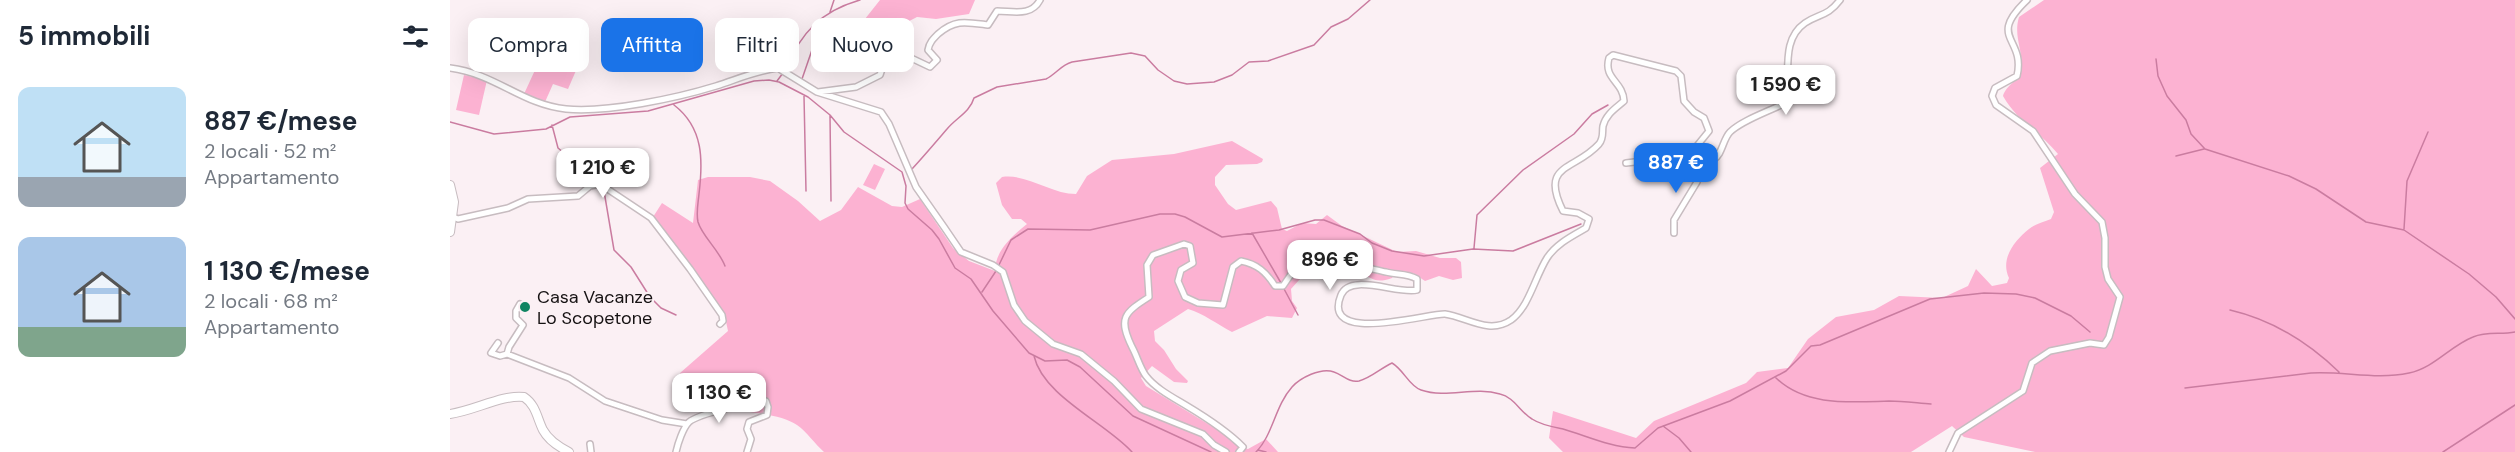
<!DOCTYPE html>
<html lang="it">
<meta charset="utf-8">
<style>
:root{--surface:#fff;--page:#f6f6f7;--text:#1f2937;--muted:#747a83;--accent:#1a73e8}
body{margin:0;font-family:"DM Sans",sans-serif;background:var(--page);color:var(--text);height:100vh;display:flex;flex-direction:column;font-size:22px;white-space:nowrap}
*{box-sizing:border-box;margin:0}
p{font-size:20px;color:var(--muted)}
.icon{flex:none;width:33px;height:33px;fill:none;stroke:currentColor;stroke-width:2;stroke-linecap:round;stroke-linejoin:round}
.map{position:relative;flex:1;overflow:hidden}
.side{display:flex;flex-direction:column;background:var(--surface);width:450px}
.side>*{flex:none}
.banner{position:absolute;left:18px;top:18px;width:570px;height:54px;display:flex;gap:12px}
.price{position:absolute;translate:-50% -51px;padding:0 14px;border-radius:12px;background:#fff;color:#222;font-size:20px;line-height:39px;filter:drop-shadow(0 2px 3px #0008)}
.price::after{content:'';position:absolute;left:50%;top:36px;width:18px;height:14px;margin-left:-9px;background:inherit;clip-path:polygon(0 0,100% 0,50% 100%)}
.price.selected{background:var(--accent);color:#fff}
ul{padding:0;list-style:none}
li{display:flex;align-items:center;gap:18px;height:150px;padding:0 18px}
li span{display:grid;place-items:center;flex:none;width:168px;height:120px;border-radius:12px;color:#555}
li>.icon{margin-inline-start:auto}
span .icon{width:72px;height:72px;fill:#fffc;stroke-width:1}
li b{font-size:26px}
h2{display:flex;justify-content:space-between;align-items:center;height:72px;padding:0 18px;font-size:26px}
.tag{padding:0 21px;border-radius:12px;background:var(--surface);box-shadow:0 6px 24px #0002;font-size:21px;line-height:54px}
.tag.selected{background:var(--accent);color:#fff}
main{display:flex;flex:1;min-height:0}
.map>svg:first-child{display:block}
</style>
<main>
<section class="side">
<h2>5 immobili<svg class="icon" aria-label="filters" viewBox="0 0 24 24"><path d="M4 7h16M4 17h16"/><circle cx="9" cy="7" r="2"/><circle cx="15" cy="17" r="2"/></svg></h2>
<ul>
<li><span style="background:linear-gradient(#bfe0f5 75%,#9aa5b1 0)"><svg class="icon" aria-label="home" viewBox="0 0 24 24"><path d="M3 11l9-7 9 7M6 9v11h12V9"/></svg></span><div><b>887 €/mese</b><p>2 locali · 52 m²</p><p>Appartamento</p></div></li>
<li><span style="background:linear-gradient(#a9c7e8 75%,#7fa58c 0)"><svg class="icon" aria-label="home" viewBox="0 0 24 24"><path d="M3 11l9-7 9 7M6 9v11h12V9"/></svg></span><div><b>1 130 €/mese</b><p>2 locali · 68 m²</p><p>Appartamento</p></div></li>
</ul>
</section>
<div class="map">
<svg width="2065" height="452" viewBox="0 0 2065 452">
<rect width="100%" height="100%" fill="#fbf0f4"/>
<path fill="#fcb2d2" d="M430,0H525L519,14L486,19L467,17L438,32L429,42L417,44L408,36L411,24Z
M1594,0H2065V452H1585L1514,437L1502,426L1461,452H1113L1099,438L1103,411L1186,438L1204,421L1296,383L1307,372L1338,368L1358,339L1386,317L1424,310L1449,296L1492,298L1518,286L1526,269L1542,286L1557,283L1559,278C1550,259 1564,241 1579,229C1585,224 1594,222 1601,219L1604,212L1590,168L1608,154C1591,133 1566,120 1553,96C1556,85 1569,81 1571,69C1574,52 1563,37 1569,17Z
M97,44L131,59L118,89L103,84L95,102L74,94Z
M14,75L37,80L29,115L6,110Z
M782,141L813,159L812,162L807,164L776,165L765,177V185L778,204L786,210L821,201L827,208L832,229L837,231L852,223L866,224L877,215L892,226L947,252L966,251L990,258H1006L1011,262L1012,278L1003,280L989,276L975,281L963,273L946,272L942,278C925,284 924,278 910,274C904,272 897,274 891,273C865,268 859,268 841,289L842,301L847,308L842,318L817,316L782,332C767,324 754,314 738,309L704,331L705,341L714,350L726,369L738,381L737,383L724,382L702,366L691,378L696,386L776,435L790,447L798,449L816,439L828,452H374C365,444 357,432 347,425C325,410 273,412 245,403L230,373L278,331L275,317L203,217L212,203L243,223L248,180L258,177H300L320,181L348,201L370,221L391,210L408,187L442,206L452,207L470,199L503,248L519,261L545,271C545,251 562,236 577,224L571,219H562L552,205L546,183L552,177C576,173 601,194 626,194L637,176L662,160L724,154Z
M424,164L435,169L425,190L413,185Z"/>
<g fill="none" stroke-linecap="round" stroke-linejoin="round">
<path stroke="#ca7ca0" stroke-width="1.5" d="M380,12L384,0
M1706,59L1708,76L1717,96L1736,120L1741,134L1755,149L1839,176L1866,189L1916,222L1954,230L2019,274L2046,297L2065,319
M335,69C352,32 371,11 410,0
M352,79L363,47
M327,81L333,73
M354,96L356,191
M224,105C254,128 253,161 249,194C248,204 246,213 248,222C252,236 269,250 275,266
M380,115L381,201
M0,122L44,134L96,129L120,117L198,111L304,81L319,80L329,82L358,97L380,115L394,132L452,172L456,186L455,203L458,209L482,230L489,239L505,268L521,279L543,311L579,353L595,361L617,360L630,367L683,416L761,452
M102,125L108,148L140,175L158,185L157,187
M1726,156L1754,149
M462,169C474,156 485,143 497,129C506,118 520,112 524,98L547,87L596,79C606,74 611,65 622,62L681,53L695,56L708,70L724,81L737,84L764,82L782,75L799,62L818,61L864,45L881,27L898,19L920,0
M154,191L164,250L181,267L200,297L211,308L226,315
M1954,229L1957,181L1978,132
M802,233L831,283
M1024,248L1027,215L1073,170L1124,134L1142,114L1158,105
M548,267L561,240L578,229L640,230L710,214H725L735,217L772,237L829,230L865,220H874L910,234L922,243L942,251L974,256L1023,249L1063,251L1131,224
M833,287L848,315
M532,292L546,271
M1780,310C1823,320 1858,342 1889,372
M584,356C593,396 656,423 682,452
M1326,378C1356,407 1401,402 1439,401C1453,401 1467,403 1481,404
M1735,388L1861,373C1894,371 1926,380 1959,373C1984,368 2000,346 2023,337C2037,331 2051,335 2065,332
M1213,426L1229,438L1241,452
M808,450L816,452
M806,452C823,435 825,406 842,387C850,378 871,367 884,372C893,375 899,383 909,381C921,378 931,368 942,363C954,370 959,386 971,390C997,399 1024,386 1050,394C1064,397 1070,412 1082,419C1091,425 1103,427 1113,429C1137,436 1160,447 1185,448L1208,428L1280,401L1336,371L1361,346L1370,345L1480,299L1534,293L1566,294L1585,298L1621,316L1640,332
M1993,452L2065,405"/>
<g stroke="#c7bcc0" stroke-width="8">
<path id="street" d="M0,68C46,74 71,104 116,109C157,113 227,98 266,86C288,79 305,71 328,68L367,92L431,112L439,124L466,187L494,227L511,252L543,265L553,272L564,305L575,321L603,344L631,354L664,381L691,409L753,434L764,445L776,452
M368,92L406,87L430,75L432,69L425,57L430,54L441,60L459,57L480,67L487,60L478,50C479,43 483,39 488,34C505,19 516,22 538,25L547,11C563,11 581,17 590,0
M1246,147L1247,155C1253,159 1257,163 1264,159C1272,155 1273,139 1280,132C1292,120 1320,111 1335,103C1342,77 1329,41 1355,23C1370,13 1377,17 1390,0
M3,217L8,219L58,208L78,199L128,196L140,186L150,184L201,218L240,269L272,315L273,321L270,324
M1224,233V220L1247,182V155
M70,304L66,311V318L73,325L59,347L57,354L119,378L155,401L212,420L237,424
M48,343L41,353L50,356L57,354
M140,444L141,452
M226,452C228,443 233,428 239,422C248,414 303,401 316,401L318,407L317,415L299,422L297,429L301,439L297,452
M789,452L793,447C777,431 757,418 737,406C724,398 706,389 696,376C690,368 687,356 682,347C668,318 674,313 699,297L697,265L703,255L734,244L740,246L743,263L731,270L728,281L735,297L748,303L773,305L783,267L791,261C807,264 816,272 825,286H833L844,270C880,257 899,264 936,272C947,275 957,273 967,279V290C949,295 900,272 891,295C870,346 978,313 995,314C1017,317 1039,335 1061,320C1079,307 1085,277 1097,258C1106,244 1122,236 1136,228L1139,219L1128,213L1113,211C1089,163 1125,171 1149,144C1154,138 1152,132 1153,126C1156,114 1166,108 1174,101C1173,81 1153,79 1159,58L1163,55L1226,71L1231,76L1234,101L1244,112L1254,118L1259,131L1246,147L1219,158L1176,163
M1499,452L1508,433L1573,391L1582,363L1600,351L1640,343L1654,345L1659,337L1670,297L1658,279L1655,267V238L1652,222L1625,194L1583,131L1546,105L1542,96L1545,88L1567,76C1576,37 1536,39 1577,0"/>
</g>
<g stroke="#c7bcc0" stroke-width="10">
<path id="secondary" d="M0,185L4,202L0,232
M0,414C23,411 54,394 74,397C86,405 87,418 93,430C99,441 109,447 119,452"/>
</g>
<use href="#street" stroke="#fff" stroke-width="5"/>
<use href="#secondary" stroke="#fff" stroke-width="8"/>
</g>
<circle fill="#0f8361" stroke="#fbf0f4" stroke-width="2" cx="75" cy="307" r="6"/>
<g text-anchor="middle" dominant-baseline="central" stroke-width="4.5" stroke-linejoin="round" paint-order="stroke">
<g font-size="18" fill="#161213" stroke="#fbf0f4" text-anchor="start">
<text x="87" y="297">Casa Vacanze<tspan x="87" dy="21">Lo Scopetone</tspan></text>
</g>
</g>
</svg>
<b class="price" style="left:1336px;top:116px">1 590 €</b>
<b class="price selected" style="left:1226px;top:194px">887 €</b>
<b class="price" style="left:153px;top:199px">1 210 €</b>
<b class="price" style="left:880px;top:291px">896 €</b>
<b class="price" style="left:269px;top:424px">1 130 €</b>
<div class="banner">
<a class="tag">Compra</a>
<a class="tag selected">Affitta</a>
<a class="tag">Filtri</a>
<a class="tag">Nuovo</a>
</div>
</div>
</main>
